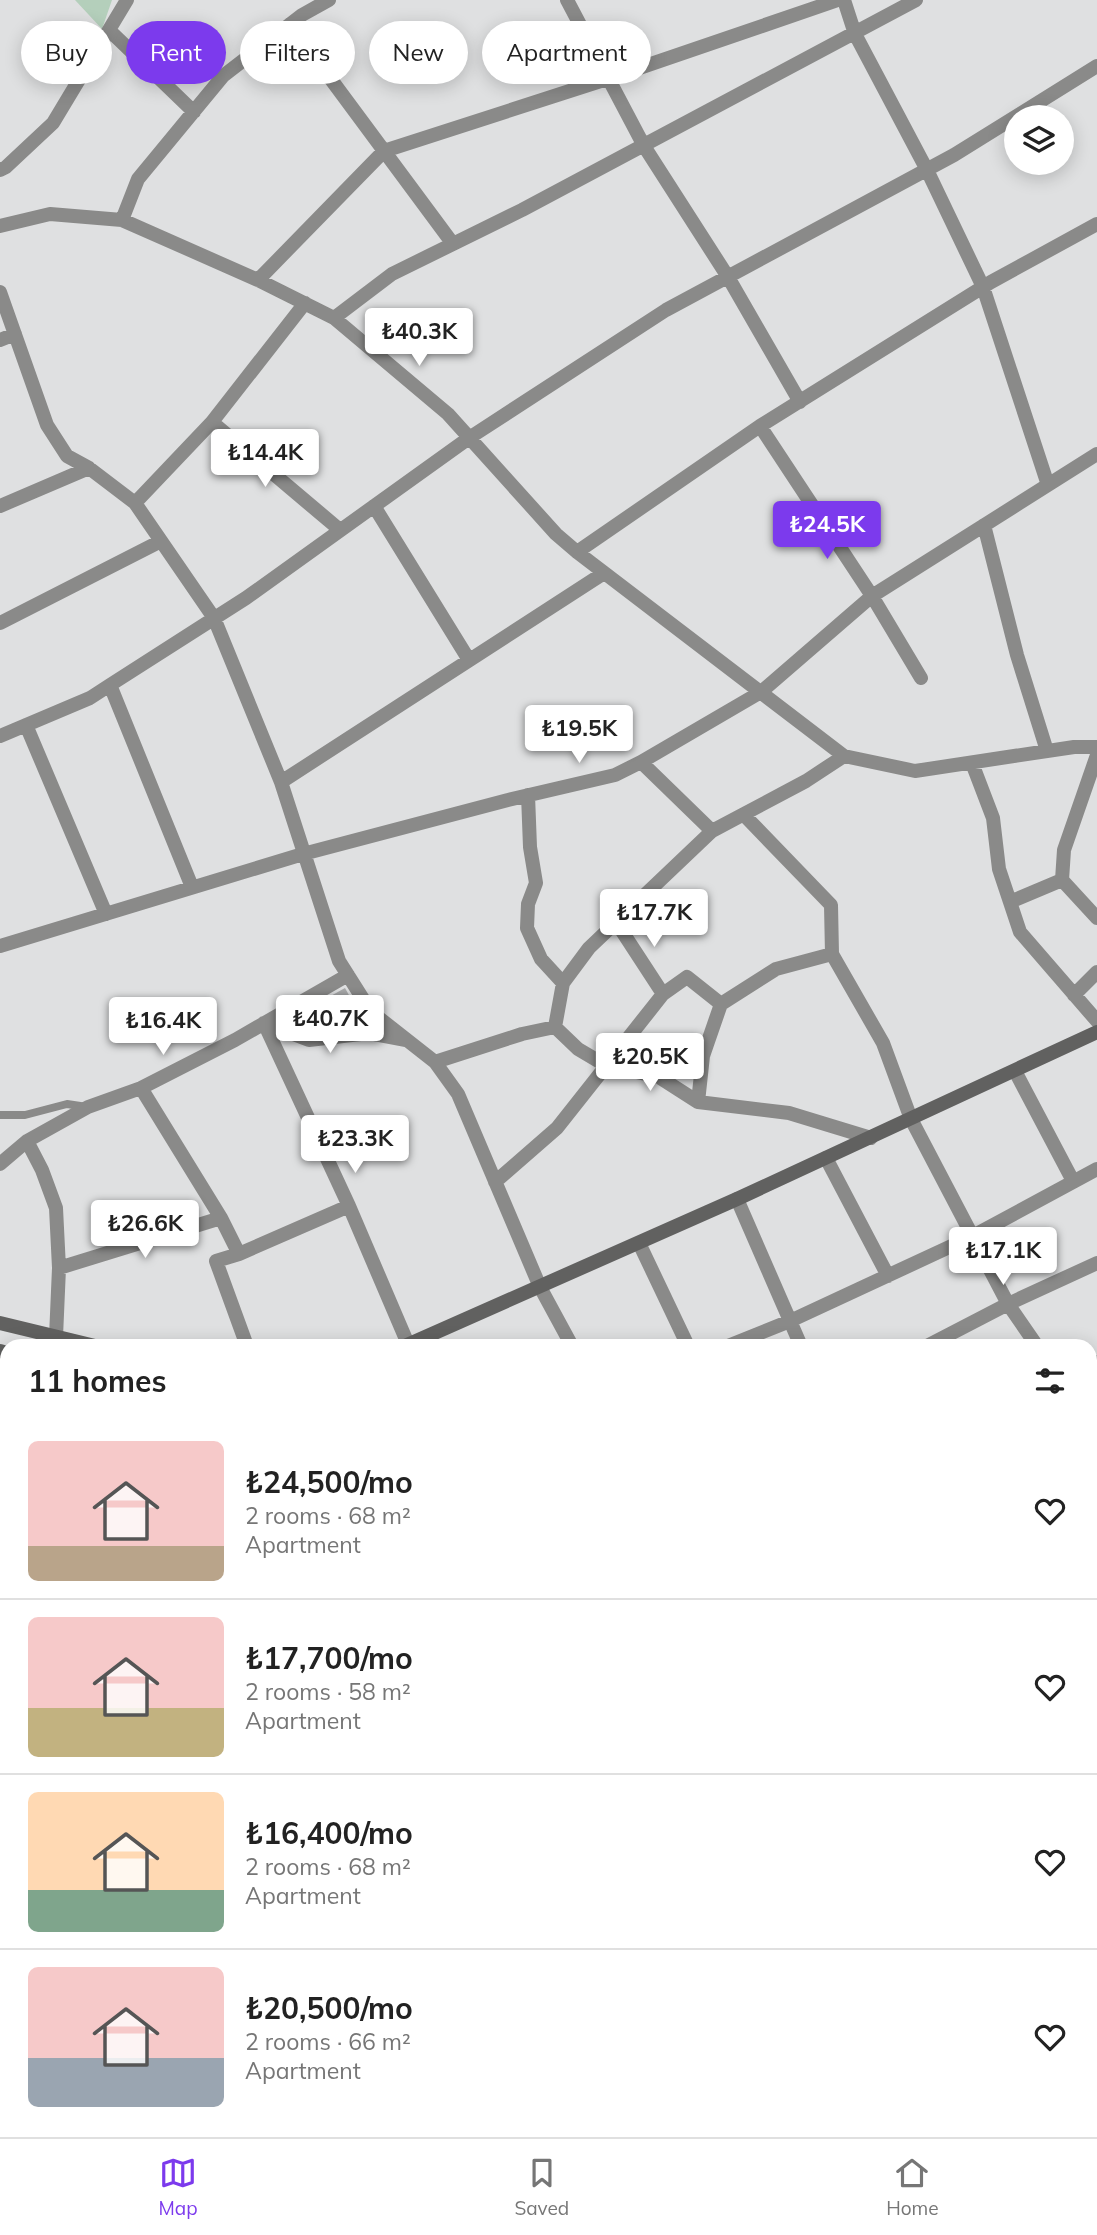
<!DOCTYPE html>
<meta charset="utf-8">
<style>
:root{--surface:#fff;--page:#f6f6f6;--text:#222;--muted:#767676;--line:#e0e0e0;--accent:#7c3aed}
body{margin:0;font-family:Mulish,sans-serif;background:var(--page);color:var(--text);height:100vh;display:flex;flex-direction:column;font-size:26px;white-space:nowrap}
*{box-sizing:border-box;margin:0}
p{font-size:23px;color:var(--muted)}
.icon{flex:none;width:38px;height:38px;fill:none;stroke:currentColor;stroke-width:2;stroke-linecap:round;stroke-linejoin:round}
.map{position:relative;flex:1;overflow:hidden}
.panel{position:absolute;left:0px;top:1339px;width:1097px;height:800px;display:flex;flex-direction:column;background:var(--surface);border-radius:21px 21px 0 0;box-shadow:0 4px 18px #0003}
.panel>*{flex:none}
.banner{position:absolute;left:21px;top:21px;width:700px;height:63px;display:flex;gap:14px}
.tools{position:absolute;left:1004px;top:105px;display:grid;gap:14px}
.tools a{display:grid;place-items:center;width:70px;height:70px;border-radius:50%;background:var(--surface);box-shadow:0 4px 18px #0003;font-size:35px}
.price{position:absolute;translate:-50% -60px;padding:0 16px;border-radius:7px;background:#fff;color:#222;font-size:23px;line-height:46px;filter:drop-shadow(0 2px 4px #0008)}
.price::after{content:'';position:absolute;left:50%;top:42px;width:21px;height:16px;margin-left:-10px;background:inherit;clip-path:polygon(0 0,100% 0,50% 100%)}
.price.current{background:var(--accent);color:#fff}
ul{padding:0;list-style:none}
li{display:flex;align-items:center;gap:21px;height:175px;padding:0 28px}
li+li{border-top:2px solid var(--line)}
li span{display:grid;place-items:center;flex:none;width:196px;height:140px;border-radius:10px;color:#555}
li>.icon{margin-inline-start:auto}
span .icon{width:84px;height:84px;fill:#fffc;stroke-width:1}
li b{font-size:30px}
h2{display:flex;justify-content:space-between;align-items:center;height:84px;padding:0 28px;font-size:30px}
.pill{padding:0 24px;border-radius:32px;background:var(--surface);box-shadow:0 4px 18px #0003;font-size:24px;line-height:63px}
.pill.current{background:var(--accent);color:#fff}
.tabs{display:flex;justify-content:space-around;align-items:center;height:98px;border-top:2px solid var(--line);background:var(--surface);font-size:19px;color:var(--muted)}
.tabs a{display:grid;justify-items:center;gap:4px}
.tabs .current{color:var(--accent)}
.map>svg:first-child{display:block}
</style>
<div class="map">
<svg width="1097" height="2137" viewBox="0 0 1097 2137">
<rect width="100%" height="100%" fill="#dfe0e1"/>
<path fill="#b4cfbb" d="M75,0H112L102,29Z"/>
<path fill="#a9aaab" d="M345,988L360,1015L346,1024L320,1027L311,1007Z"/>
<g fill="none" stroke-linecap="round" stroke-linejoin="round">
<path stroke="#8a8a89" stroke-width="8" d="M0,1115H25L67,1104L87,1107
M1090,1845L1097,1842"/>
<path stroke="#8a8a89" stroke-width="14" d="M567,0L644,146L728,277L800,402
M844,0L855,34L927,170L983,287L1048,485
M290,24L453,244
M110,31L194,112
M0,170L6,167L53,123L127,0
M122,220L138,179L223,76L302,15L329,0
M0,226L50,214L122,220L258,280L334,318L448,414L556,534L577,552L844,756L915,771L1074,747H1097
M258,280L384,151L610,78L838,0
M0,292L47,425L67,456L89,468L135,503L214,618L281,782L339,961L363,999L379,1018L435,1062L458,1094L540,1287L572,1346
M334,318L392,274L522,210L916,0
M0,340L15,334
M212,422L340,530
M760,426L872,596L921,678
M135,503L212,422L305,303
M0,506L89,468
M374,506L469,660
M984,525L1017,655L1047,751
M577,552L760,426L991,282L1097,224
M0,623L161,541
M110,685L192,887
M26,725L106,914
M0,736L90,698L110,685L246,598L469,438L666,310L954,155L1097,66
M1097,755L1064,850L1062,880L1097,918
M641,762L712,831
M972,763L993,818L999,869L1020,932L1097,1021
M281,782L604,573
M528,795L530,847L536,883L528,904L527,928L541,959L563,983
M744,815L831,905L832,954L883,1043L911,1119L1008,1304L1037,1346
M1010,902L1062,880
M616,922L663,994
M0,946L303,854L508,800L615,775L641,762L761,692L872,596L1097,454
M1074,995L1097,972
M264,1023L349,1206L408,1344
M264,1023L309,1040L369,1033L406,1040
M555,1027L563,983L589,948L712,831L806,781L844,756
M435,1062L522,1034L555,1027L578,1049L605,1065L659,1077L698,1102L789,1113L871,1138
M1015,1071L1073,1181
M141,1088L221,1218L239,1254L349,1206
M698,1102L703,1056L721,1004L776,969L832,954
M27,1141L42,1170L56,1208L59,1268L56,1337
M826,1158L888,1276
M0,1164L27,1141L88,1107L141,1088L235,1040L348,975
M495,1182L557,1128L663,994L687,977L721,1004
M737,1199L801,1346
M639,1243L688,1346
M239,1254L216,1261L247,1346
M59,1268L221,1218
M728,1346L790,1321L973,1236L1097,1169
M927,1346L1008,1304L1097,1263
M1090,1365L1097,1362
M1090,1755L1097,1752
M1090,1924L1097,1922
M0,2052L7,2049
M1090,2058L1097,2053
M1090,2111L1097,2121
M119,2132L125,2137
M623,2132L625,2137
M757,2132L759,2137
M852,2132L854,2137
M377,2137L387,2132
M992,2137L999,2132"/>
<path stroke="#616160" stroke-width="14" d="M0,1323L95,1346
M405,1346L737,1199L1097,1032
M0,1351L7,1353
M1090,1610L1097,1612
M0,1655L7,1665
M1090,1658L1097,1659
M0,1709L7,1706
M402,2132L406,2137"/>
</g>
</svg>
<div class="tools">
<a><svg class="icon" aria-label="layers" viewBox="0 0 24 24"><path d="M12 4l9 5-9 5-9-5zM3 14l9 5 9-5"/></svg></a>
</div>
<b class="price" style="left:419px;top:368px">₺40.3K</b>
<b class="price" style="left:265px;top:489px">₺14.4K</b>
<b class="price current" style="left:827px;top:561px">₺24.5K</b>
<b class="price" style="left:579px;top:765px">₺19.5K</b>
<b class="price" style="left:654px;top:949px">₺17.7K</b>
<b class="price" style="left:330px;top:1055px">₺40.7K</b>
<b class="price" style="left:163px;top:1057px">₺16.4K</b>
<b class="price" style="left:650px;top:1093px">₺20.5K</b>
<b class="price" style="left:355px;top:1175px">₺23.3K</b>
<b class="price" style="left:145px;top:1260px">₺26.6K</b>
<b class="price" style="left:1003px;top:1287px">₺17.1K</b>
<div class="banner">
<a class="pill">Buy</a>
<a class="pill current">Rent</a>
<a class="pill">Filters</a>
<a class="pill">New</a>
<a class="pill">Apartment</a>
</div>
<section class="panel">
<h2>11 homes<svg class="icon" aria-label="filters" viewBox="0 0 24 24"><path d="M4 7h16M4 17h16"/><circle cx="9" cy="7" r="2"/><circle cx="15" cy="17" r="2"/></svg></h2>
<ul>
<li><span style="background:linear-gradient(#f6c9c9 75%,#b9a48a 0)"><svg class="icon" aria-label="home" viewBox="0 0 24 24"><path d="M3 11l9-7 9 7M6 9v11h12V9"/></svg></span><div><b>₺24,500/mo</b><p>2 rooms · 68 m²</p><p>Apartment</p></div><svg class="icon" aria-label="heart" viewBox="0 0 24 24"><path d="M12 20l-8-8c-3-5 5-10 8-4 3-6 11-1 8 4z"/></svg></li>
<li><span style="background:linear-gradient(#f6c9c9 65%,#c2b280 0)"><svg class="icon" aria-label="home" viewBox="0 0 24 24"><path d="M3 11l9-7 9 7M6 9v11h12V9"/></svg></span><div><b>₺17,700/mo</b><p>2 rooms · 58 m²</p><p>Apartment</p></div><svg class="icon" aria-label="heart" viewBox="0 0 24 24"><path d="M12 20l-8-8c-3-5 5-10 8-4 3-6 11-1 8 4z"/></svg></li>
<li><span style="background:linear-gradient(#ffd9b3 70%,#7fa58c 0)"><svg class="icon" aria-label="home" viewBox="0 0 24 24"><path d="M3 11l9-7 9 7M6 9v11h12V9"/></svg></span><div><b>₺16,400/mo</b><p>2 rooms · 68 m²</p><p>Apartment</p></div><svg class="icon" aria-label="heart" viewBox="0 0 24 24"><path d="M12 20l-8-8c-3-5 5-10 8-4 3-6 11-1 8 4z"/></svg></li>
<li><span style="background:linear-gradient(#f6c9c9 65%,#9aa5b1 0)"><svg class="icon" aria-label="home" viewBox="0 0 24 24"><path d="M3 11l9-7 9 7M6 9v11h12V9"/></svg></span><div><b>₺20,500/mo</b><p>2 rooms · 66 m²</p><p>Apartment</p></div><svg class="icon" aria-label="heart" viewBox="0 0 24 24"><path d="M12 20l-8-8c-3-5 5-10 8-4 3-6 11-1 8 4z"/></svg></li>
</ul>
</section>
</div>
<nav class="tabs">
<a class="current"><svg class="icon" aria-label="map" viewBox="0 0 24 24"><path d="M3 6l6-2 6 2 6-2v14l-6 2-6-2-6 2zM9 4v14M15 6v14"/></svg>Map</a>
<a><svg class="icon" aria-label="saved" viewBox="0 0 24 24"><path d="M7 4h10v16l-5-4-5 4z"/></svg>Saved</a>
<a><svg class="icon" aria-label="home" viewBox="0 0 24 24"><path d="M3 11l9-7 9 7M6 9v11h12V9"/></svg>Home</a>
</nav>
